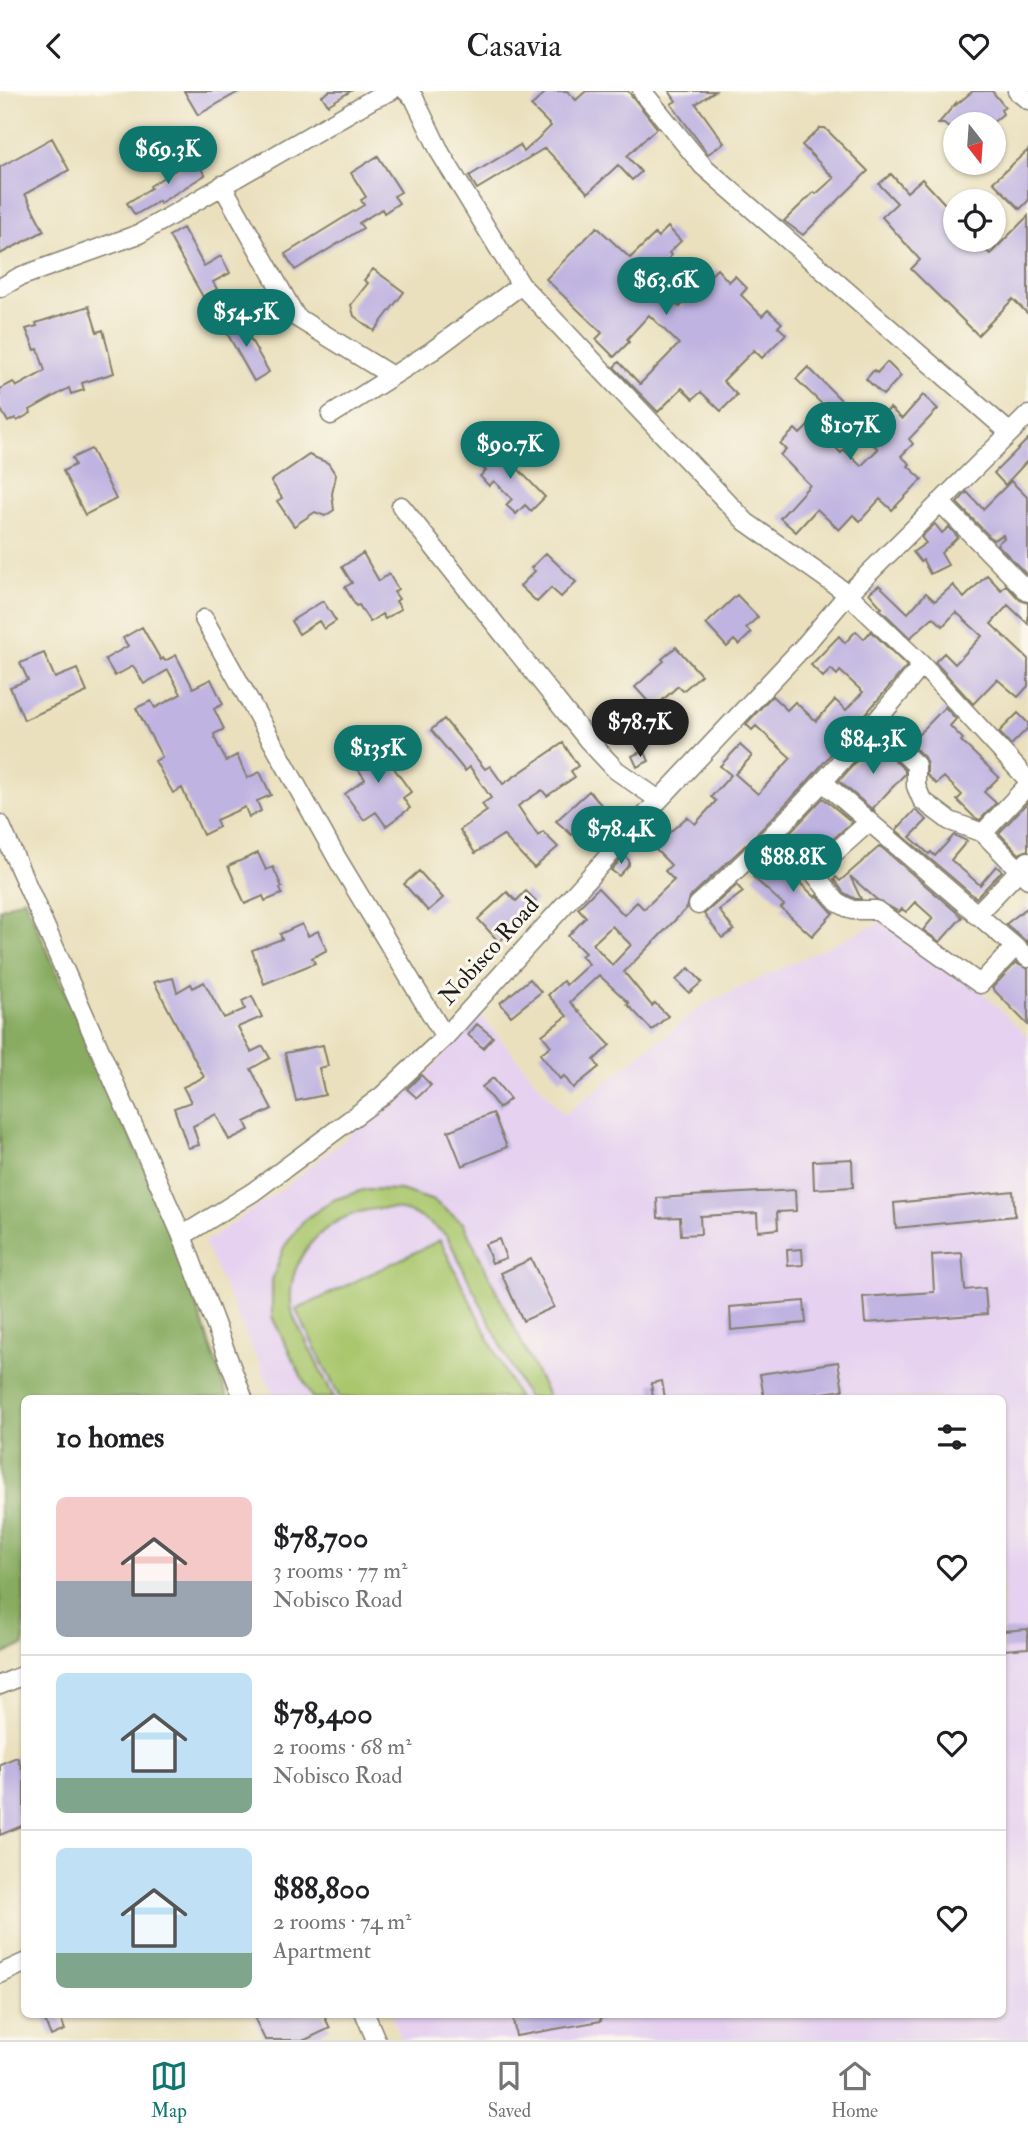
<!DOCTYPE html>
<meta charset="utf-8">
<style>
:root{--surface:#fff;--page:#f2f2f2;--text:#202124;--muted:#757577;--line:#e0e0e0;--accent:#0f766e}
body{margin:0;font-family:"IM FELL Double Pica",serif;background:var(--page);color:var(--text);height:100vh;display:flex;flex-direction:column;font-size:26px;white-space:nowrap}
*{box-sizing:border-box;margin:0}
p{font-size:23px;color:var(--muted)}
.icon{flex:none;width:38px;height:38px;fill:none;stroke:currentColor;stroke-width:2;stroke-linecap:round;stroke-linejoin:round}
.map{position:relative;flex:1;overflow:hidden}
.details{position:absolute;left:21px;top:1304px;width:985px;height:623px;display:flex;flex-direction:column;background:var(--surface);border-radius:10px;box-shadow:0 2px 5px #0004}
.details>*{flex:none}
.needle{width:46px;rotate:163deg}
.buttons{position:absolute;left:943px;top:21px;display:grid;gap:14px}
.buttons a{display:grid;place-items:center;width:63px;height:63px;border-radius:50%;background:var(--surface);box-shadow:0 2px 5px #0004;font-size:35px}
.price{position:absolute;translate:-50% -60px;padding:0 16px;border-radius:24px;background:var(--accent);color:#fff;font-size:23px;line-height:46px;filter:drop-shadow(0 2px 4px #0008)}
.price::after{content:'';position:absolute;left:50%;top:42px;width:21px;height:16px;margin-left:-10px;background:inherit;clip-path:polygon(0 0,100% 0,50% 100%)}
.price.active{background:#222;color:#fff}
ul{padding:0;list-style:none}
li{display:flex;align-items:center;gap:21px;height:175px;padding:0 35px}
li+li{border-top:2px solid var(--line)}
li span{display:grid;place-items:center;flex:none;width:196px;height:140px;border-radius:10px;color:#555}
li>.icon{margin-inline-start:auto}
span .icon{width:84px;height:84px;fill:#fffc;stroke-width:1}
li b{font-size:30px}
h2{display:flex;justify-content:space-between;align-items:center;height:84px;padding:0 35px;font-size:30px}
header{display:flex;justify-content:space-between;align-items:center;height:91px;padding:0 35px;background:var(--surface);font-size:32px;font-weight:600}
.menu{display:flex;justify-content:space-around;align-items:center;height:98px;border-top:2px solid var(--line);background:var(--surface);font-size:19px;color:var(--muted)}
.menu a{display:grid;justify-items:center;gap:4px}
.menu .active{color:var(--accent)}
.map>svg:first-child{display:block}
</style>
<header><svg class="icon" aria-label="back" viewBox="0 0 24 24"><path d="M15 5l-7 7 7 7"/></svg>Casavia<svg class="icon" aria-label="heart" viewBox="0 0 24 24"><path d="M12 20l-8-8c-3-5 5-10 8-4 3-6 11-1 8 4z"/></svg></header>
<div class="map">
<svg width="1028" height="1949" viewBox="0 0 1028 1949">
<rect width="100%" height="100%" fill="#fbf7ec"/>
<filter id="ink" filterUnits="userSpaceOnUse"><feTurbulence type="fractalNoise" baseFrequency=".0143" numOctaves="2"/><feDisplacementMap in="SourceGraphic" scale="14" xChannelSelector="R" yChannelSelector="G"/><feConvolveMatrix kernelMatrix="1 2 1 2 8 2 1 2 1" color-interpolation-filters="sRGB"/></filter>
<filter id="wash" filterUnits="userSpaceOnUse"><feTurbulence type="fractalNoise" baseFrequency=".00686" numOctaves="4" result="noise"/><feDisplacementMap in="SourceGraphic" scale="28" xChannelSelector="R" yChannelSelector="G"/><feGaussianBlur stdDeviation="1.57" result="paint"/><feColorMatrix in="noise" values="0 0 0 0 0 0 0 0 0 0 0 0 0 0 0 0 0 1.4 0 .05"/><feComposite in="paint" operator="in"/></filter>
<g filter="url(#wash)">
<rect width="100%" height="100%" fill="#eae0bd"/>
<path fill="#e6d2f0" d="M883,830L975,894L1028,946V1949H401L391,1923H1003V1307H275L204,1152L282,1098L429,981L480,923L564,1024L705,913Z"/>
<path fill="#aac76e" stroke="#637245" stroke-width="2" d="M366,1098L401,1099L434,1110L463,1132L549,1307H527L447,1145C432,1133 415,1120 395,1118C338,1112 282,1160 292,1220C293,1228 299,1237 303,1244C313,1265 324,1286 334,1307H312L272,1226V1189L284,1156L304,1129L333,1109Z
M440,1149L518,1307H340L296,1219Z"/>
<path fill="#87ac61" stroke="#52643e" stroke-width="2" d="M24,807L169,1134L228,1307H24V1554L0,1565V818Z"/>
<g id="blocks">
<path fill="#bfb3e1" fill-rule="evenodd" d="M184,0H240L198,24Z
M330,0H351L328,14L322,5Z
M547,0H567L576,9L586,0H628L657,37L627,65L641,81L632,89L618,74L588,102L545,57L477,98L469,85L520,54L524,61L551,35L531,15Z
M669,0H715L696,13L724,52L708,63L671,13L676,10Z
M973,0H992L1005,16L1001,19L1003,23L991,33H956V43L944,33H938L956,12V14Z
M820,37H825L868,80L803,144L784,130L814,101L816,103L834,87L802,54Z
M52,47L69,79L25,103L44,140L0,163V76Z
M1028,59V110L1020,118L993,91Z
M378,65L401,101L394,105L399,112L384,122L382,118L359,132L363,137L295,179L285,163L364,114L361,109L366,106L351,82Z
M194,67L205,84L160,112L159,110L135,124L127,112L151,97L150,95Z
M891,83L907,101L922,88L956,125V149H975L990,163L1028,125V223L1013,208L978,244L911,178L920,169L882,126L897,112L879,93Z
M597,136L630,167L655,143L658,146L668,136L681,150L669,162L672,164L648,189L668,209L670,207L680,216L717,178L729,191L735,185L747,197L741,204L762,225L768,219L782,232L778,236L786,243L762,267L754,259L723,290L737,304L721,320L701,301L693,308L682,297L658,321L614,276L619,271L640,293L679,253L649,224L627,248L629,251L614,266L596,248L602,242L546,188Z
M183,137L204,175L221,165L230,182L213,191L217,198L203,206L169,145Z
M373,178L404,201L374,240L354,225L351,214L368,192L364,189Z
M89,215L97,241L103,239L114,282L82,292L84,299L71,303L69,297L30,319L31,322L17,330L15,327L8,331L0,317V298L13,291L16,296L45,280L38,258L35,259L26,238L37,235L36,232Z
M238,226L269,281L254,290L223,235Z
M887,271L901,285L883,304L866,288L874,279L877,282Z
M808,276L849,317L822,344L841,362L844,359L861,375L878,358L864,345L890,317L902,328L923,304L938,318L909,348L913,353L901,365L910,373L908,375L922,388L892,419L880,408L860,430L853,424L839,439L817,418L796,441L780,427L810,394L780,364L786,358L780,353L795,338L800,343L826,317L796,288Z
M1028,348V369L1005,394L994,382Z
M496,355L545,406L531,420L525,414L516,423L506,414L512,408L494,390L489,395L480,385L486,380L479,373Z
M91,358L116,408L85,424L63,380L75,374L72,367Z
M309,364L328,372L336,384L332,403L334,419L325,425L315,421L294,435L277,410L282,407L271,390Z
M1011,390L1028,407V485L997,453L1004,447L1003,444L993,449L957,412L967,401L983,418Z
M935,433L942,442L949,436L958,446L941,462L948,474L930,483L923,469L921,471L913,461L926,452L921,446Z
M363,462L379,490L389,483L398,498L394,501L399,508L396,510L401,518L385,528L382,523L370,531L359,514L356,515L345,496L352,492L342,476Z
M546,462L576,491L561,506L551,497L537,511L520,495L535,480L531,477Z
M987,484L1001,499L1006,494L1020,509L1028,512V533L1008,514L991,533L1028,568V595L1018,606L997,588L973,613L935,571L944,562L955,573L982,545L956,521L943,535L933,526L910,547L880,518L882,517L869,502L879,494L908,522L926,502L935,510L953,494L964,507Z
M737,504L758,526L746,537L751,542L739,554L734,549L727,556L706,533Z
M323,510L336,530L324,538L319,530L299,543L291,530Z
M142,536L161,569L163,567L165,570L176,564L193,597L211,588L223,613L214,618L224,638L214,643L215,648L226,670L237,664L247,687L260,681L271,704L257,710L261,720L249,726L245,716L216,729L219,736L203,744L182,697L173,702L155,670L162,666L136,617L151,610L155,617L181,603L168,579L144,593L133,575L115,585L105,568L128,555L123,547Z
M856,540L864,548L871,540L907,575L807,691L750,750L690,806L687,817L624,881L652,915L655,912L668,925L652,939L627,913L629,912L599,884L570,911L610,954L594,969L599,976L573,997L564,985L560,988L540,963L551,955L542,944L567,925L548,904L563,890L566,894L589,873L581,865L585,862L568,845L586,826L578,817L598,797L624,824L637,811L644,818L674,789L665,780L671,774L653,756L687,726L695,733L716,710L711,706L731,684L720,675L740,654L752,665L735,683L758,703L791,667L756,635L752,639L746,633L772,605L787,619L795,611L816,630L835,609L846,619L863,601L840,580L837,584L831,578L823,586L811,574L839,545L845,552ZM612,835L631,854L612,874L593,853Z
M676,556L701,584L683,600L678,595L654,617L635,596L664,570L662,568Z
M44,562L55,587L77,578L87,601L24,629L10,596L28,589L20,572Z
M945,616L956,628L950,635L963,648L961,650L999,686L984,701L996,712L980,729L975,727L957,709L962,704L944,686L936,693L927,684V673L924,666L889,632L894,626L900,631L903,628L918,644Z
M1018,622L1028,632V637L1011,654L999,641Z
M444,628L485,678L490,675L503,693L563,652L578,675L571,680L575,686L547,705L542,699L518,715L538,745L543,741L558,756L534,777L503,744L475,762L460,739L487,720L482,713L491,707L470,676L465,680L431,639Z
M377,647L389,664L386,666L411,701L403,707L410,717L386,735L376,721L364,729L345,703L365,688L350,667Z
M874,650L905,679V683L873,717L875,721L839,690Z
M640,661H645L649,670L637,676L632,665Z
M589,700L604,717L572,744L556,730Z
M823,707L852,731L813,766L789,743Z
M1028,711V759L1019,763L999,742Z
M915,719L927,729L910,746L929,763L931,761L935,765L954,744L967,750L951,769L980,794L996,775L1002,780L976,807L896,739Z
M880,755L962,826L940,851L923,839L933,827L915,811L906,821L902,818L899,821L876,808L850,785L861,808H855L844,802L834,788L836,786L840,790Z
M776,761L802,786L798,790L815,806L817,804L833,822L812,845L781,817L784,814L753,786Z
M258,762L266,779L273,776L282,796L280,797L282,803L265,810L263,805L245,813L228,775Z
M624,765L629,769V774L619,785L611,779Z
M419,780L443,807L428,820L404,793Z
M737,794L743,801L719,819L734,839L722,847L704,823Z
M526,800L536,810L513,832L516,835L499,851L478,828L507,801L516,810Z
M1028,816V852L1006,833Z
M302,833L308,845L318,840L327,859L312,867L315,872L264,893L252,859L282,848L280,843Z
M1016,872L1028,878V934L992,897Z
M689,877L702,891L689,902L676,889Z
M173,887L177,901L191,893L193,897L204,891L224,927L245,918L242,910L252,905L262,926L238,936L251,961L263,955L270,967L251,978L272,1018L245,1031L249,1039L229,1049L216,1023L193,1035L199,1054L188,1057L174,1017L191,1011L183,996L204,986L154,891Z
M530,888L541,901L511,925L500,912Z
M477,933L493,946L483,957L468,944Z
M323,954L328,975L319,977L325,1004L296,1010L285,962Z
M421,984L431,994L417,1007L407,998Z
M493,987L510,1008L499,1017L482,996Z
M493,1022L507,1056L462,1075L448,1040Z
M852,1068L853,1096L814,1098L813,1070Z
M795,1099L796,1120L777,1121L778,1138L758,1140L757,1122L700,1125L701,1143L681,1144L680,1126L658,1127L657,1107Z
M1013,1100L1015,1125L896,1137L894,1112Z
M499,1148L506,1167L492,1172L485,1153Z
M802,1158L803,1174L788,1175L787,1159Z
M962,1162L965,1199L985,1197L987,1223L865,1232L863,1206L934,1201L932,1164Z
M531,1168L554,1216L523,1230L501,1182Z
M804,1210L806,1232L731,1239L730,1216Z
M838,1271L843,1299L789,1307H764L760,1283Z
M662,1290L665,1307H653L651,1292Z
M1028,1538V1557L1003,1559V1540Z
M17,1666L24,1683V1734L0,1744V1673Z
M42,1923H59L65,1939L51,1945Z
M264,1923H323L330,1937L305,1949H265L255,1928Z
M512,1923H600L601,1930L516,1945Z"/>
</g>
</g>
<g filter="url(#ink)">
<use href="#blocks" fill-opacity="0" stroke="#837e6c" stroke-width="2"/>
<g fill="none" stroke-linecap="round" stroke-linejoin="round">
<g stroke="#837e6c" stroke-width="21">
<path id="street" d="M406,0L414,7L441,63L521,194L746,431L848,503L922,574L1028,689
M642,0L703,75L1010,342
M1017,0L1028,9
M222,94L296,226L392,285
M0,197L19,186L139,143L373,8L391,0
M331,324L432,260L521,194
M940,411L1028,501
M401,415L587,648L616,679L659,709
M204,528L338,769L445,946
M874,634L916,674V695L922,709L950,730L983,742L1028,788
M823,691L1028,867
M0,733L182,1145L243,1307
M983,742L1028,694
M773,743L813,781L837,811L852,819H876L980,893L1015,856
M813,781L869,731
M698,814C780,741 854,660 922,574
M976,824L1028,770
M182,1145L253,1101L382,1005L445,946L659,709L805,554L848,503L1028,324
M0,1594L24,1584
M0,1883L24,1872
M365,1923L376,1949"/>
</g>
<use href="#street" stroke="#fff" stroke-width="18"/>
</g>
</g>
<g text-anchor="middle" dominant-baseline="central" stroke-width="6" stroke-linejoin="round" paint-order="stroke">
<g font-size="24" fill="#1c1c1c" stroke="#fbf7ec">
<text transform="translate(489 860) rotate(-48)">Nobisco Road</text>
</g>
</g>
</svg>
<div class="buttons">
<a><svg class="needle" viewBox="-14 -14 28 28"><path d="M0-13l5 13h-10z" fill="#e53935"/><path d="M0 13l5-13h-10z" fill="#757577"/></svg></a>
<a><svg class="icon" aria-label="locate" viewBox="0 0 24 24"><circle cx="12" cy="12" r="6"/><path d="M12 2v4M12 18v4M2 12h4M18 12h4"/></svg></a>
</div>
<b class="price" style="left:168px;top:95px">$69.3K</b>
<b class="price" style="left:666px;top:226px">$63.6K</b>
<b class="price" style="left:246px;top:258px">$54.5K</b>
<b class="price" style="left:850px;top:371px">$107K</b>
<b class="price" style="left:510px;top:390px">$90.7K</b>
<b class="price active" style="left:640px;top:668px">$78.7K</b>
<b class="price" style="left:873px;top:685px">$84.3K</b>
<b class="price" style="left:378px;top:694px">$135K</b>
<b class="price" style="left:621px;top:775px">$78.4K</b>
<b class="price" style="left:793px;top:803px">$88.8K</b>
<section class="details">
<h2>10 homes<svg class="icon" aria-label="filters" viewBox="0 0 24 24"><path d="M4 7h16M4 17h16"/><circle cx="9" cy="7" r="2"/><circle cx="15" cy="17" r="2"/></svg></h2>
<ul>
<li><span style="background:linear-gradient(#f6c9c9 60%,#9aa5b1 0)"><svg class="icon" aria-label="home" viewBox="0 0 24 24"><path d="M3 11l9-7 9 7M6 9v11h12V9"/></svg></span><div><b>$78,700</b><p>3 rooms · 77 m²</p><p>Nobisco Road</p></div><svg class="icon" aria-label="heart" viewBox="0 0 24 24"><path d="M12 20l-8-8c-3-5 5-10 8-4 3-6 11-1 8 4z"/></svg></li>
<li><span style="background:linear-gradient(#bfe0f5 75%,#7fa58c 0)"><svg class="icon" aria-label="home" viewBox="0 0 24 24"><path d="M3 11l9-7 9 7M6 9v11h12V9"/></svg></span><div><b>$78,400</b><p>2 rooms · 68 m²</p><p>Nobisco Road</p></div><svg class="icon" aria-label="heart" viewBox="0 0 24 24"><path d="M12 20l-8-8c-3-5 5-10 8-4 3-6 11-1 8 4z"/></svg></li>
<li><span style="background:linear-gradient(#bfe0f5 75%,#7fa58c 0)"><svg class="icon" aria-label="home" viewBox="0 0 24 24"><path d="M3 11l9-7 9 7M6 9v11h12V9"/></svg></span><div><b>$88,800</b><p>2 rooms · 74 m²</p><p>Apartment</p></div><svg class="icon" aria-label="heart" viewBox="0 0 24 24"><path d="M12 20l-8-8c-3-5 5-10 8-4 3-6 11-1 8 4z"/></svg></li>
</ul>
</section>
</div>
<nav class="menu">
<a class="active"><svg class="icon" aria-label="map" viewBox="0 0 24 24"><path d="M3 6l6-2 6 2 6-2v14l-6 2-6-2-6 2zM9 4v14M15 6v14"/></svg>Map</a>
<a><svg class="icon" aria-label="saved" viewBox="0 0 24 24"><path d="M7 4h10v16l-5-4-5 4z"/></svg>Saved</a>
<a><svg class="icon" aria-label="home" viewBox="0 0 24 24"><path d="M3 11l9-7 9 7M6 9v11h12V9"/></svg>Home</a>
</nav>
